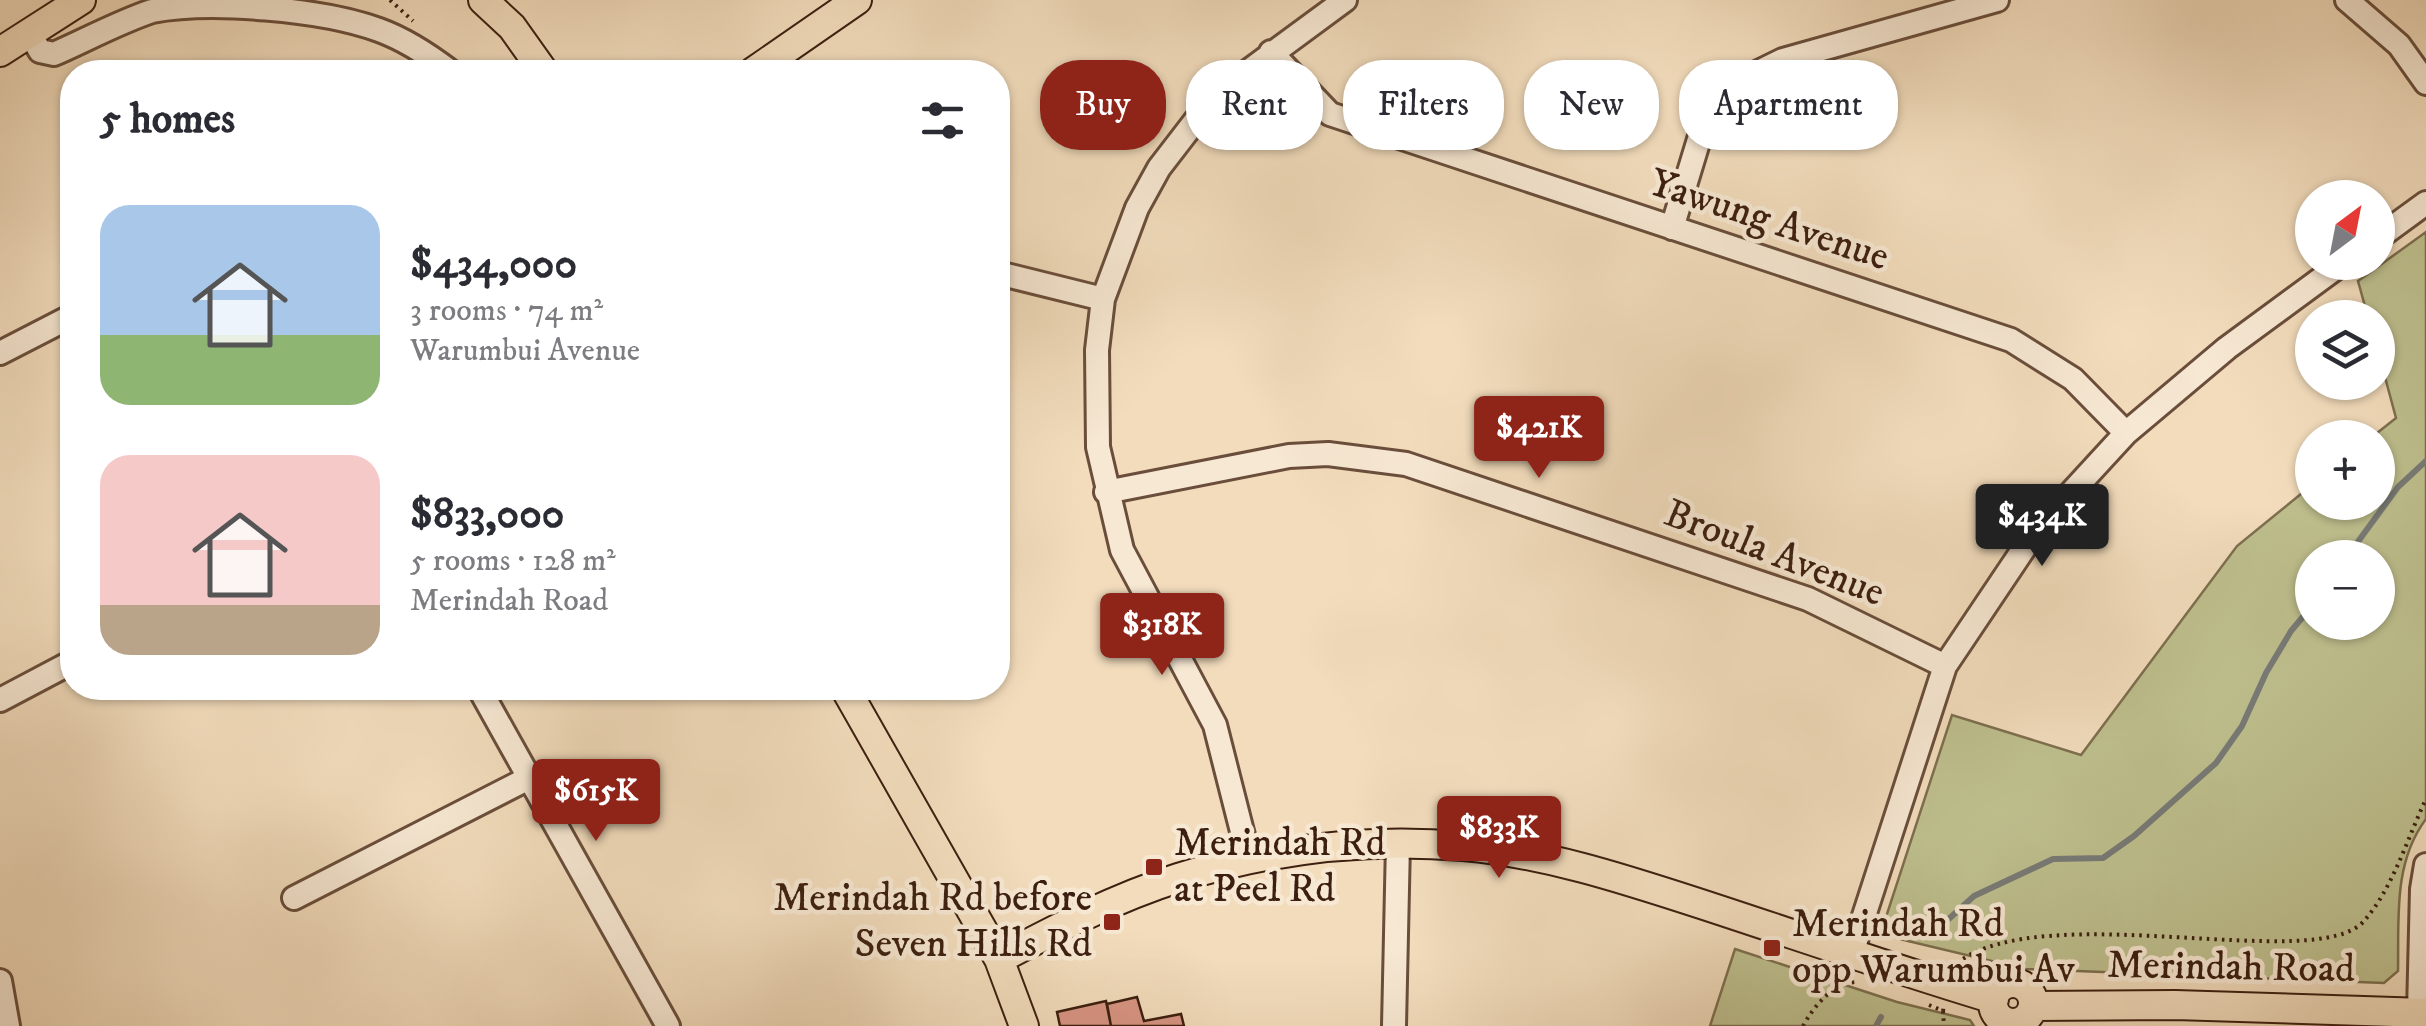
<!DOCTYPE html>
<meta charset="utf-8">
<style>
:root{--surface:#fff;--page:#f2f2f3;--text:#2b2b33;--muted:#7c7c81;--accent:#8f2418}
body{margin:0;font-family:"IM FELL DW Pica",serif;background:var(--page);color:var(--text);height:100vh;display:flex;flex-direction:column;font-size:38px;white-space:nowrap}
*{box-sizing:border-box;margin:0}
p{font-size:32px;color:var(--muted)}
.icon{flex:none;width:55px;height:55px;fill:none;stroke:currentColor;stroke-width:2;stroke-linecap:round;stroke-linejoin:round}
.map{position:relative;flex:1;overflow:hidden}
.details{position:absolute;left:60px;top:60px;width:950px;height:640px;display:flex;flex-direction:column;background:var(--surface);border-radius:40px;box-shadow:0 2px 8px #0004}
.details>*{flex:none}
.top-card{position:absolute;left:1040px;top:60px;width:950px;height:90px;display:flex;gap:20px}
.needle{width:65px;rotate:32deg}
.tools{position:absolute;left:2295px;top:180px;display:grid;gap:20px}
.tools a{display:grid;place-items:center;width:100px;height:100px;border-radius:50%;background:var(--surface);box-shadow:0 2px 8px #0004;font-size:50px}
.price{position:absolute;translate:-50% -85px;padding:0 22px;border-radius:10px;background:var(--accent);color:#fff;font-size:32px;line-height:65px;filter:drop-shadow(0 2px 5px #0008)}
.price::after{content:'';position:absolute;left:50%;top:60px;width:30px;height:22px;margin-left:-15px;background:inherit;clip-path:polygon(0 0,100% 0,50% 100%)}
.price.current{background:#222;color:#fff}
ul{padding:0;list-style:none}
li{display:flex;align-items:center;gap:30px;height:250px;padding:0 40px}
li span{display:grid;place-items:center;flex:none;width:280px;height:200px;border-radius:30px;color:#555}
li>.icon{margin-inline-start:auto}
span .icon{width:120px;height:120px;fill:#fffc;stroke-width:1}
li b{font-size:42px}
h2{display:flex;justify-content:space-between;align-items:center;height:120px;padding:0 40px;font-size:42px}
.chip{padding:0 35px;border-radius:40px;background:var(--surface);box-shadow:0 2px 8px #0004;font-size:35px;line-height:90px}
.chip.current{background:var(--accent);color:#fff}
.map>svg:first-child{display:block}
</style>
<div class="map">
<svg width="2426" height="1026" viewBox="0 0 2426 1026">
<rect width="100%" height="100%" fill="#f2dcbc"/>
<filter id="stains"><feTurbulence type="fractalNoise" baseFrequency=".002" numOctaves="4"/><feColorMatrix values="0 0 0 0 .2 0 0 0 0 .09 0 0 0 0 .02 0 0 0 .5 -.17"/></filter>
<radialGradient id="worn" r=".72"><stop offset=".6" stop-color="#630" stop-opacity="0"/><stop offset="1" stop-color="#630" stop-opacity=".3"/></radialGradient>
<path fill="#bebf8e" stroke="#7d6f4f" stroke-width="2.5" fill-rule="evenodd" d="M2426,232V819C2393,863 2399,919 2398,971L2384,983L2025,969L1895,938L1885,920L1952,715L2081,755L2237,546L2312,485V502H2378V438L2372,437L2396,418L2378,351V318L2368,317L2358,281ZM2312,558H2378V622H2312Z
M1735,949L1897,1002L1970,1020L1974,1026H1710Z"/>
<g fill="none" stroke-linecap="round" stroke-linejoin="round">
<path stroke="#787b77" stroke-width="6" d="M2346,558L2398,487L2426,461
M1930,936L1974,896L2053,859L2103,858L2134,836L2216,763L2242,726L2266,673L2291,631L2312,606
M1876,1026L1881,1017"/>
</g>
<path fill="#d89583" stroke="#3c1f10" stroke-width="2.5" d="M1137,997L1144,1021L1181,1014L1184,1026H1111L1107,1004Z
M1106,1001L1111,1026H1060L1057,1012Z"/>
<g fill="none" stroke-linecap="round" stroke-linejoin="round">
<g stroke="#6a4e3b" stroke-width="28">
<path id="minor" d="M2347,0L2399,45L2426,83
M30,34L40,51L54,54C86,40 119,22 152,11C210,0 322,9 379,30C404,39 430,56 451,72
M1271,52L1330,114L2011,340L2073,379L2126,433
M1672,228L1704,123L1734,84L1783,60L1997,0
M2378,238L2426,203
M998,273L1103,299
M0,353L72,316
M1106,492L1289,456L1328,454L1406,464L1808,599L1945,666
M479,688L668,1026
M0,700L72,662
M1249,859L1215,725L1122,550L1098,447L1097,350L1103,299L1137,208L1159,168L1196,120L1235,81L1345,0
M294,898L529,778
M1852,953L1945,666L2035,532L2126,433L2227,348L2344,262
M0,981L8,1026
M2419,1012L2422,889L2426,865
M1394,1026L1398,843
M2012,1026V1023"/>
</g>
<g stroke="#3c1f10" stroke-width="32">
<path id="major" d="M483,0L512,27L544,72
M0,52L81,0
M753,72L857,0
M845,688L999,959L1024,1026
M999,959C1058,928 1115,898 1178,878C1270,849 1367,838 1463,846C1544,853 1621,878 1698,903C1796,935 1894,969 1994,999
M1993 1003a20 20 0 1 1 40 0a20 20 0 1 1-40 0Z
M2033,1006L2175,1005L2426,1013"/>
</g>
<path stroke="#3c1f10" stroke-width="4" stroke-dasharray="2.5 5" stroke-linecap="butt" d="M390,0L413,21
M1957,963C2045,896 2317,975 2364,921C2393,888 2407,839 2426,799
M1929,1005L1943,1011L1944,1005
M1943,1011L1944,1026
M1803,1026C1814,1006 1834,981 1859,982"/>
<use href="#minor" stroke="#f7e8d3" stroke-width="22"/>
<use href="#major" stroke="#f2dcbc" stroke-width="28"/>
</g>
<g fill="#8f2418" stroke="#f7e8d3" stroke-width="4">
<rect x="1144" y="857" width="20" height="20" rx="5"/>
<rect x="1102" y="912" width="20" height="20" rx="5"/>
<rect x="1762" y="938" width="20" height="20" rx="5"/>
</g>
<g text-anchor="middle" dominant-baseline="central" stroke-width="9" stroke-linejoin="round" paint-order="stroke">
<g font-size="40" fill="#3c1f10" stroke="#f7e8d3">
<text transform="translate(1769 221) rotate(18)">Yawung Avenue</text>
<text transform="translate(1774 554) rotate(21)">Broula Avenue</text>
<text transform="translate(2231 968) rotate(1)">Merindah Road</text>
</g>
<g font-size="40" fill="#3c1f10" stroke="#f7e8d3" text-anchor="start">
<text x="1174" y="844">Merindah Rd<tspan x="1174" dy="46">at Peel Rd</tspan></text>
<text x="1092" y="899" text-anchor="end">Merindah Rd before<tspan x="1092" dy="46">Seven Hills Rd</tspan></text>
<text x="1792" y="925">Merindah Rd<tspan x="1792" dy="46">opp Warumbui Av</tspan></text>
</g>
</g>
<rect width="100%" height="100%" filter="url(#stains)"/>
<rect width="100%" height="100%" fill="url(#worn)"/>
</svg>
<div class="tools">
<a><svg class="needle" viewBox="-14 -14 28 28"><path d="M0-13l5 13h-10z" fill="#e53935"/><path d="M0 13l5-13h-10z" fill="#7c7c81"/></svg></a>
<a><svg class="icon" aria-label="layers" viewBox="0 0 24 24"><path d="M12 4l9 5-9 5-9-5zM3 14l9 5 9-5"/></svg></a>
<a>+</a>
<a>−</a>
</div>
<b class="price" style="left:1539px;top:481px">$421K</b>
<b class="price current" style="left:2042px;top:569px">$434K</b>
<b class="price" style="left:1162px;top:678px">$318K</b>
<b class="price" style="left:596px;top:844px">$615K</b>
<b class="price" style="left:1499px;top:881px">$833K</b>
<div class="top-card">
<a class="chip current">Buy</a>
<a class="chip">Rent</a>
<a class="chip">Filters</a>
<a class="chip">New</a>
<a class="chip">Apartment</a>
</div>
<section class="details">
<h2>5 homes<svg class="icon" aria-label="filters" viewBox="0 0 24 24"><path d="M4 7h16M4 17h16"/><circle cx="9" cy="7" r="2"/><circle cx="15" cy="17" r="2"/></svg></h2>
<ul>
<li><span style="background:linear-gradient(#a9c7e8 65%,#8fb573 0)"><svg class="icon" aria-label="home" viewBox="0 0 24 24"><path d="M3 11l9-7 9 7M6 9v11h12V9"/></svg></span><div><b>$434,000</b><p>3 rooms · 74 m²</p><p>Warumbui Avenue</p></div></li>
<li><span style="background:linear-gradient(#f6c9c9 75%,#b9a48a 0)"><svg class="icon" aria-label="home" viewBox="0 0 24 24"><path d="M3 11l9-7 9 7M6 9v11h12V9"/></svg></span><div><b>$833,000</b><p>5 rooms · 128 m²</p><p>Merindah Road</p></div></li>
</ul>
</section>
</div>
